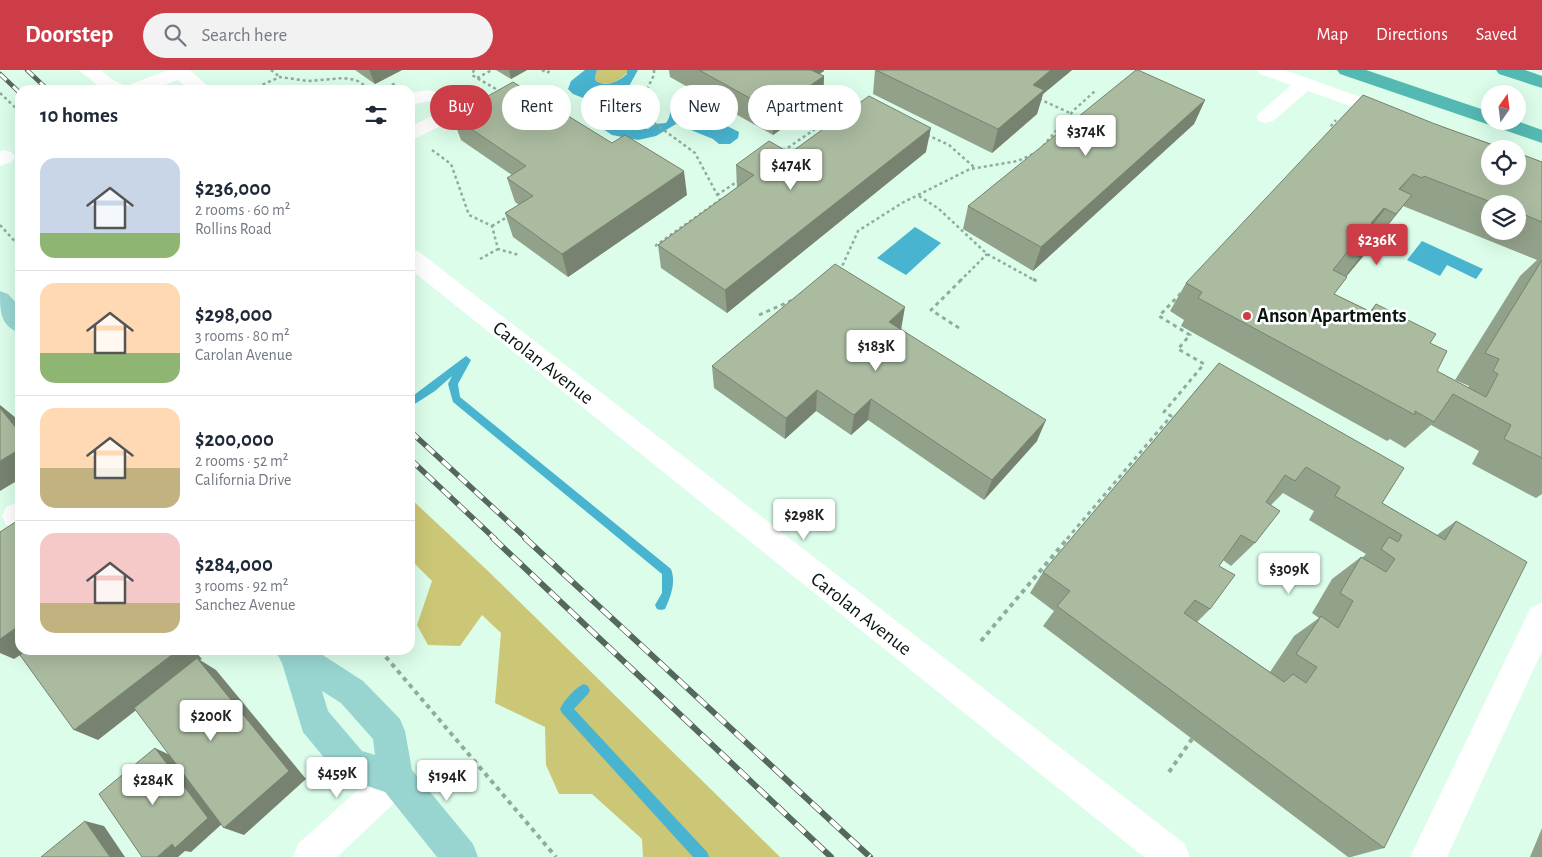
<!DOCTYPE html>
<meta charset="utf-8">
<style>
:root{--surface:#fff;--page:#f2f2f3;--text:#1f2937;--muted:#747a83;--line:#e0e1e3;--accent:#cd3d47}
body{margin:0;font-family:"Alegreya Sans",sans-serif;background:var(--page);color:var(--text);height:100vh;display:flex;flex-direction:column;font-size:19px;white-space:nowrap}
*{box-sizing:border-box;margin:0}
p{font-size:16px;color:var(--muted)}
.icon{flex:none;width:28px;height:28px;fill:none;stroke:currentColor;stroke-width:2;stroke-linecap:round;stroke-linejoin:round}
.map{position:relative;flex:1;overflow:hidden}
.panel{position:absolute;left:15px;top:15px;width:400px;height:570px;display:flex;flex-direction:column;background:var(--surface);border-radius:15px;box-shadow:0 5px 20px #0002}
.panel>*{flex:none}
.banner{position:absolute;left:430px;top:15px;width:475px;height:45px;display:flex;gap:10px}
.needle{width:32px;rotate:14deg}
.fabs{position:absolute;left:1481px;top:15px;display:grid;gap:10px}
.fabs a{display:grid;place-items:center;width:45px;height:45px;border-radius:50%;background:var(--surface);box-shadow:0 5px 20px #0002;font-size:25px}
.price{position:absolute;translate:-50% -42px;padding:0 11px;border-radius:5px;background:#fff;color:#222;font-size:16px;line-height:32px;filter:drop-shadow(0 1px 2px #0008)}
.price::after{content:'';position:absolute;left:50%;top:30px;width:15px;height:11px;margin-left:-8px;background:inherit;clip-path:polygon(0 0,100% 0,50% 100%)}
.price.selected{background:var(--accent);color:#fff}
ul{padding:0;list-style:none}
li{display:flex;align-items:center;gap:15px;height:125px;padding:0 25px}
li+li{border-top:1px solid var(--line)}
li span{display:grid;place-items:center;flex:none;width:140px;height:100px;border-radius:15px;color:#555}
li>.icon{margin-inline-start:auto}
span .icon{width:60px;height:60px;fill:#fffc;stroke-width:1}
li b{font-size:21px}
h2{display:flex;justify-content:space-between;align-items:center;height:60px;padding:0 25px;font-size:21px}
.chip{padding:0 18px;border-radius:22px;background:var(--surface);box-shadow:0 5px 20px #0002;font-size:18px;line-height:45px}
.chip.selected{background:var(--accent);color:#fff}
header{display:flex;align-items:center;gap:30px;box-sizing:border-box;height:70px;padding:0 25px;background:var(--accent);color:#fff}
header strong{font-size:24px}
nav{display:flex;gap:28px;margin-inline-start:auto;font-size:18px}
.search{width:350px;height:45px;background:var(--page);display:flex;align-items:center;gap:12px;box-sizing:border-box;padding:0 18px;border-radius:28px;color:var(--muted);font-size:19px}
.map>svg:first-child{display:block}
</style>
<header>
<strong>Doorstep</strong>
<div class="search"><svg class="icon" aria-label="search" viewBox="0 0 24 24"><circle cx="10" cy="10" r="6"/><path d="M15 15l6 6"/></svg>Search here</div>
<nav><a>Map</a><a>Directions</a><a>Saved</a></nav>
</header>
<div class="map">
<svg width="1542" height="787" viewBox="0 0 1542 787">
<rect width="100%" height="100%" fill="#dbfdea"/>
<path fill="#ccc776" d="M597,0H627V3C619,11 607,18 596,11L595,7Z
M410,428L488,501L780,787H643L642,769L592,724H559L546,695L545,657L495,633L501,563L482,545L460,576L428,575L417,555L432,511L410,489Z"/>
<path fill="#49b4cf" d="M585,0H597L595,7L596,11C607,18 619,11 627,4V0H638L628,18L631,20L629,25L626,26L622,36C628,51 632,55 648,59L655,54L666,53C672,46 669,37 674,31H686L687,36L739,62L738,68L730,74H719L713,69L676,54L656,66L638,70L612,65L603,59L586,29L573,24L568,19L571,11Z
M915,157L941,173L906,205L877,188Z
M1422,171L1483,199L1476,209L1447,195L1440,206L1407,190Z"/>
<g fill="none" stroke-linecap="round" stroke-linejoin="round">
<path fill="#49b4cf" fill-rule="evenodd" d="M466,286L471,290L458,314L460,327L671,499C676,512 671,526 665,539L661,540L657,539L655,535L662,523V504L453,332L448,314L452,306L435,321L410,337V328Z
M584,614L588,616L590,620L588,624L574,639L707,782L709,787H693L562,643L560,639C564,630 575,618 584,614Z"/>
<path stroke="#91ab9d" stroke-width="2.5" stroke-dasharray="3 3" stroke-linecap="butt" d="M271,0L280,7
M474,0L472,5L501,22
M542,0L547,3L551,0
M654,0V5L644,25L646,47L695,83L720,130L655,176
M477,8L492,0
M257,17L280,7L308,11L343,8L356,10L372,20
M381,20L396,13
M0,23L20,42
M1039,29L1070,43
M1334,60L1330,57L1336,50
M927,65L949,75L975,98
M1043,76L1074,40L1095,21
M432,80L451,94L469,145L492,156L498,179L519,185
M783,81L856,31L863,34
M717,125L738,111
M919,126L939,139L987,184L1036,211
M0,155L20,177
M492,156L509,146
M480,189L498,179
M840,201L858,161L902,133L970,99L1018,91L1035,83
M960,211L987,184"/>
<path stroke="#91ab9d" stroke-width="3" stroke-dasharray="4 4" stroke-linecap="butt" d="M1033,209L1040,213
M759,245L795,229
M959,258L931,240L962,209
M1067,469L1171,346L1164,342L1204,294L1178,279L1190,265L1159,246L1181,223"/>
<path stroke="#91ab9d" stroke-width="4" stroke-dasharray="4.5 4.5" stroke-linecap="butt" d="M981,571L1068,468
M380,580L556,787
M1169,702L1192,669"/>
<path fill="#fff" fill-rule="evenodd" d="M79,0H101L113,10L126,16L168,0H190L212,20H190L178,10L151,20H103Z
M1257,0H1285L1399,41L1402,45L1399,49L1392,51L1308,21L1273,51L1266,53L1259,51L1256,47L1259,43L1291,15L1260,4Z
M429,20L454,27L459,39L449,52L410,71V57L435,44L439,39L438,34L429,31L410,35V23Z
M4,80L11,82L15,87L11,92L0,96V81Z
M410,179L418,181L1185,774L1190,787H1144L410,199Z
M20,431V457L16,458L6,455L2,446L6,437Z
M1542,533V581L1447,787H1410L1531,537Z
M396,691L408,696L413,708L408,720L337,787H293L298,774L384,696Z"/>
<path fill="#98d5d1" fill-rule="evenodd" d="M0,221L8,224L20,237V263C0,256 0,241 0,221Z
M275,580H315L363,611L400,649L405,661L412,700L473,774L478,787H437L385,722L340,707L303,662L282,593ZM322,621L341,633L373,669L375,685L362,681L328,641Z"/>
<path fill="#54b9b2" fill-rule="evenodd" d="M1337,0H1366L1490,42V51H1517L1542,60V73L1340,4Z
M1496,0H1525L1542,6V18L1499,4Z"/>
<g stroke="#54685d" stroke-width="4.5">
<path id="rail-far2" d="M27,0L48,20
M0,4L20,23"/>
</g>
<g stroke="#54685d" stroke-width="5.5">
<path id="rail-far1" d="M410,361L527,469
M410,389L495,469"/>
</g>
<g stroke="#54685d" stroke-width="6">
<path id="rail" d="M493,468L831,787
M525,468L870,787"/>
</g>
<use href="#rail-far2" stroke="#fff" stroke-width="3" stroke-dasharray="9" stroke-linecap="butt"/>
<use href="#rail-far1" stroke="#fff" stroke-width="4" stroke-dasharray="11" stroke-linecap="butt"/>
<use href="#rail" stroke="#fff" stroke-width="4.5" stroke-dasharray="13" stroke-linecap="butt"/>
</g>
<path fill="#92a18a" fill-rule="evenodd" d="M355,0H402L375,14Z
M496,0H527L511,9Z
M669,0H824V1L819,4L824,6L823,30L773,65L670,7Z
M875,0H1072L1043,24L1037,44L992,83L873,24Z
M1205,30L1194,54L1033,201L963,159L968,136Z
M452,46L687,125L568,207L513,167L505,143L519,135L515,132L507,108L512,105L461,70Z
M1435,54L1542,92V424L1536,428L1472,394L1479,381L1431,355L1405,378L1390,369L1387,371L1181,256L1184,250L1170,241L1186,213ZM1490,134H1518V161H1490ZM1403,136L1537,190L1520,206L1455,310L1469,316L1468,318L1437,301L1430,273L1376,234L1370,241L1334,224L1346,207Z
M926,82L727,243L661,198L658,175L737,118L736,95L790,83Z
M901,259L1037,371L984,430L868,350L851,365L816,341L785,369L714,318L712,296Z
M1219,293L1382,433L1437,465L1456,451L1384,778L1351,787H1348L1043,556L1054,541L1030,523L1043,502ZM1283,423L1314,441L1309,450L1366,484L1362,488L1361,487L1332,509L1312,543L1319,548L1294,566L1270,602L1197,552L1210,539L1219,496L1223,490L1231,496L1255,473L1271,435Z
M1542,758V787H1530Z"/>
<path fill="#778370" d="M369,0H402L375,14Z
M509,0H527L511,9Z
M799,0H824V1L799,18Z
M1051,0H1072L1043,24L1037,44L992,83L998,59L1033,15Z
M824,6L823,30L773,65V41Z
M1205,30L1194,54L1033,201L1041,177Z
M931,58L926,82L727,243L725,220Z
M684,101L687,125L568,207L562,184Z
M1413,104L1362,168L1349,182L1371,153Z
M1412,125L1389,154L1373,173L1396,144Z
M1384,160L1361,189L1338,216L1360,187Z
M905,237L901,260L889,252Z
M817,320L816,341L785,369L786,348Z
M871,329L868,350L851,365L854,345Z
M0,335L16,348L20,353V363L0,338Z
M1046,350L1037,371L984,430L992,410Z
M20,379V409L0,421V391Z
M20,555V580H28L14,589L0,583V569Z
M178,580H194L202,589L200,590L216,600L306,709L244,765L224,758L199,591L98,670L74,660Z
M155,678L170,685L223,753L191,782L185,781L178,787H157L172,774Z
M85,751L104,756L125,787H110Z"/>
<path fill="#aabba0" stroke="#778370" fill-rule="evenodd" d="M699,0H811L824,6L773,41Z
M876,0H1051L1033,15L1044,20L998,59Z
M1136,0H1138L1205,30L1041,177L968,136Z
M513,12L612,73L625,65L684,101L562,184L505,143L533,126L507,108L526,96L452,46Z
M1363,25L1435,54L1504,79H1490V106H1518V83L1542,92V152L1518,142V134H1496L1424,106L1422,108L1413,104L1399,119L1412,125L1396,144L1384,138L1371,153L1384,160L1360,187L1348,181L1333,200L1347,207L1334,224L1371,242L1376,234L1436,264L1430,273L1447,281L1437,301L1486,327L1498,304L1493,301L1499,289L1485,283L1542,190V388L1504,369L1511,355L1453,324L1434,352L1415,341V345L1198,228L1202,222L1186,213Z
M869,26L931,58L725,220L658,175L754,105L736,95L769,71L790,83Z
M835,194L905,237L889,252L1046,350L992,410L871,329L854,345L817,320L786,348L712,296Z
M1219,293L1404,398L1382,433L1445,470L1456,451L1527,492L1384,778L1057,536L1070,521L1043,502ZM1306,397L1340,417L1335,426L1402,465L1398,472L1389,467L1381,479L1395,489L1386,502L1361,487L1340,523L1353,531L1338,558L1321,546L1296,584L1317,597L1306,613L1293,604L1284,612L1184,543L1195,530L1210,539L1235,505L1219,496L1241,465L1255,473L1280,441L1266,432L1285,405L1295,411Z
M0,338L20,363V379L0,391Z
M20,449V555L0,569V462Z
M26,580H178L74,660L20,585Z
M197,588L289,701L224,758L134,638Z
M155,678L208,748L175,778L172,774L157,787H142L99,724Z
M85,751L110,787H41Z"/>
<circle fill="#cd3d47" stroke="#fff" stroke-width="2" cx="1247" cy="246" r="5"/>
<g text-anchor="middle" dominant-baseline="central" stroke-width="5" stroke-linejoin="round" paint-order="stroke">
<g font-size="20" font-weight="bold" fill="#09150f" stroke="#fff" text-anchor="start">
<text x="1257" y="246">Anson Apartments</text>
</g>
<g font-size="20" fill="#09150f" stroke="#fff">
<text transform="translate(543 293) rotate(38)">Carolan Avenue</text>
<text transform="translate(861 544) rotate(38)">Carolan Avenue</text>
</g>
</g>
</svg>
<div class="fabs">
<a><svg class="needle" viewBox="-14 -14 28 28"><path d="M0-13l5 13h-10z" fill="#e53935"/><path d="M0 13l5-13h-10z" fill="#747a83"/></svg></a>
<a><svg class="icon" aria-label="locate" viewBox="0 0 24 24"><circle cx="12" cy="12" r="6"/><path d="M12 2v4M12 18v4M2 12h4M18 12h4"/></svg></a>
<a><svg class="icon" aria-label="layers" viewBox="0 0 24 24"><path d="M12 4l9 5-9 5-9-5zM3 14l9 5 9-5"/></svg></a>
</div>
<b class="price" style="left:1086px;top:87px">$374K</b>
<b class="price" style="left:791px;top:121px">$474K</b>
<b class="price selected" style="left:1377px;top:196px">$236K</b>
<b class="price" style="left:876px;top:302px">$183K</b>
<b class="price" style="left:804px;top:471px">$298K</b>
<b class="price" style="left:1289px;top:525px">$309K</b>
<b class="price" style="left:211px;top:672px">$200K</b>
<b class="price" style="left:337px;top:729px">$459K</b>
<b class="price" style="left:447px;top:732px">$194K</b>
<b class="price" style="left:153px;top:736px">$284K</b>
<div class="banner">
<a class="chip selected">Buy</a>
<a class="chip">Rent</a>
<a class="chip">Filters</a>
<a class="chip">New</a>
<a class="chip">Apartment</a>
</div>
<section class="panel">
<h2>10 homes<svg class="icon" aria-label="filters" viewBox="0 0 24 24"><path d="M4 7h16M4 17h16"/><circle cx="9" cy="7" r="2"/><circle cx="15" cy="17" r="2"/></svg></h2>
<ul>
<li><span style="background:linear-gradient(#c9d6e8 75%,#8fb573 0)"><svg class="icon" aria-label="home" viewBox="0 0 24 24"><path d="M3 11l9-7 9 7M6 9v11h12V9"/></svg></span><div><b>$236,000</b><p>2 rooms · 60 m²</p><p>Rollins Road</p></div></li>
<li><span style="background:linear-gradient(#ffd9b3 70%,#8fb573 0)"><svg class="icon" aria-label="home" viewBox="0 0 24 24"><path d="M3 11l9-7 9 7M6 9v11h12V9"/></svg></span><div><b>$298,000</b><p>3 rooms · 80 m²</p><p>Carolan Avenue</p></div></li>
<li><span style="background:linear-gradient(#ffd9b3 60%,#c2b280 0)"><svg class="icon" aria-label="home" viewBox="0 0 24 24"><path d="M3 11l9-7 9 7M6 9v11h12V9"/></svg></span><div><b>$200,000</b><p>2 rooms · 52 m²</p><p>California Drive</p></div></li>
<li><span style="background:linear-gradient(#f6c9c9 70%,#c2b280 0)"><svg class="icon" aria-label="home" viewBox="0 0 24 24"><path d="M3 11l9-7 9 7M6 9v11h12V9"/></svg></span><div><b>$284,000</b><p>3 rooms · 92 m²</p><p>Sanchez Avenue</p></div></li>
</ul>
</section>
</div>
